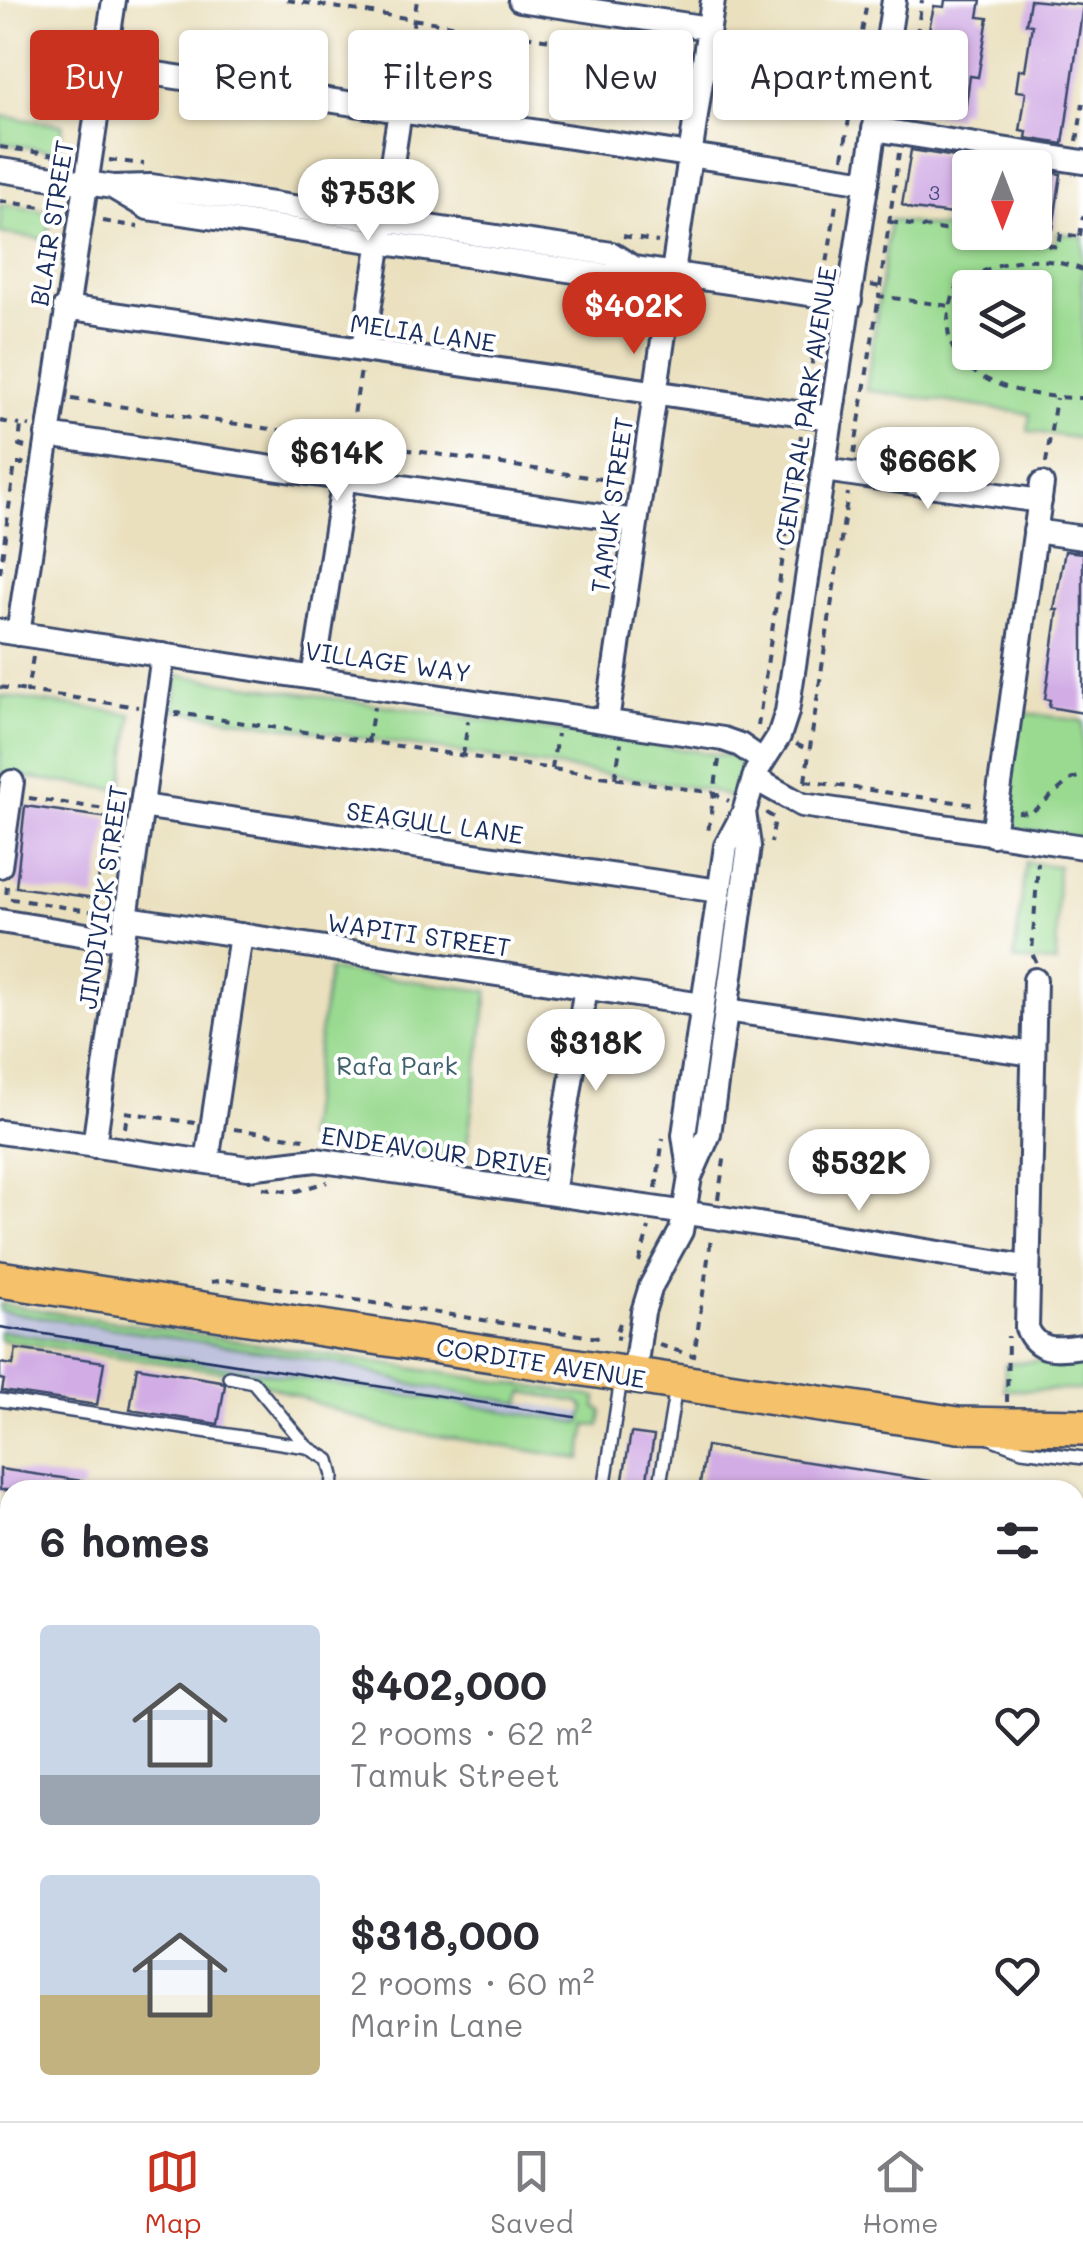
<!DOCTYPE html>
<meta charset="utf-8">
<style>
:root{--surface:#fff;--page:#f7f7f7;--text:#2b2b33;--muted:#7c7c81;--line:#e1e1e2;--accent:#c8321e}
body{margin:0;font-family:Mali,sans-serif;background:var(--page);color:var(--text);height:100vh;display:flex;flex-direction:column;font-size:38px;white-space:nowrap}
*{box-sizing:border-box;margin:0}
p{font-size:32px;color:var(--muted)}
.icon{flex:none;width:55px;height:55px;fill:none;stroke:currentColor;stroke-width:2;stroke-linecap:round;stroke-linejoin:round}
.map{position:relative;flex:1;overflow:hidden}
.drawer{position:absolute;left:0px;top:1480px;width:1085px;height:642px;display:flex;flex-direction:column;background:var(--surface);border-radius:30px 30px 0 0;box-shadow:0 2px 8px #0004}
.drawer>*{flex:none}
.hud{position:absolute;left:30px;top:30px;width:1025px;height:90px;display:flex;gap:20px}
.needle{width:65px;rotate:180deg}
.fabs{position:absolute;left:952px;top:150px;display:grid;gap:20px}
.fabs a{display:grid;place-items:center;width:100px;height:100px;border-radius:10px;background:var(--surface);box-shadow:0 2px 8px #0004;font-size:50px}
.price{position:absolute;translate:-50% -85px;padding:0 22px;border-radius:35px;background:#fff;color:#222;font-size:32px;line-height:65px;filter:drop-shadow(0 2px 5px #0008)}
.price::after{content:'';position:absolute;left:50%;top:60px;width:30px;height:22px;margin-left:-15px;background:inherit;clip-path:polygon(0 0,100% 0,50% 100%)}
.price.active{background:var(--accent);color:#fff}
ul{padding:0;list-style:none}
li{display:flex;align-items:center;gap:30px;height:250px;padding:0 40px}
li span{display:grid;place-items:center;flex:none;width:280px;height:200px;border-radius:10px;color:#555}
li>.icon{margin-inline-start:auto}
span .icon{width:120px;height:120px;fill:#fffc;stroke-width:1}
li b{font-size:42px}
h2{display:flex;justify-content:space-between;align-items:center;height:120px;padding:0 40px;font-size:42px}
.chip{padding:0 35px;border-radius:10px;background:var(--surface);box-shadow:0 2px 8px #0004;font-size:35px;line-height:90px}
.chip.active{background:var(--accent);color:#fff}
.tabs{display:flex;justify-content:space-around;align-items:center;height:140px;border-top:2px solid var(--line);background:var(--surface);font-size:28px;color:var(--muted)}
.tabs a{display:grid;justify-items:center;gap:5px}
.tabs .active{color:var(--accent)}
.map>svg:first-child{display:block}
</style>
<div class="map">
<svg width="1083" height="2121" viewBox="0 0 1083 2121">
<rect width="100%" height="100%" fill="#fff"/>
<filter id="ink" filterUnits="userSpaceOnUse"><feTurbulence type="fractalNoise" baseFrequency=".01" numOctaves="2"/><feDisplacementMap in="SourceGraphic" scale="20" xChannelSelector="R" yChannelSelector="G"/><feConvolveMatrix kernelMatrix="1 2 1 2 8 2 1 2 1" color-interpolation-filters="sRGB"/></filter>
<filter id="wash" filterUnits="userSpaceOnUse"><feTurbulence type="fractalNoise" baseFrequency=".0048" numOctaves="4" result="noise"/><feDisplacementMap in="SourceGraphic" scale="40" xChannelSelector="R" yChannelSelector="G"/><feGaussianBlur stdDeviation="2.25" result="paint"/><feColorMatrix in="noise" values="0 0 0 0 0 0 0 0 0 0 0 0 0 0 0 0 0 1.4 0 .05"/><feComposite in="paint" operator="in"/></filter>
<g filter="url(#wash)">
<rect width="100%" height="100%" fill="#eae0be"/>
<path fill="#bfc2dd" d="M0,1311L300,1357L345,1365L418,1386L584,1413L581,1423L0,1331Z"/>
<path fill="#9ada90" stroke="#5a8477" stroke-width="2.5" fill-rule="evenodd" d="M0,116L63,125L59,152L0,143Z
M0,204L52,212L47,240L0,233Z
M890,220L1055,244L1058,233L1083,236V439L1028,431L1030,414L866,390ZM970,288H1035V352H970Z
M178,675L735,757L743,769L734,799L709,790L174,710Z
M0,696L132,714L122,790L0,774Z
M1019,712L1083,721V838L1003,827Z
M1026,862L1058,866L1056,963L1014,960Z
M329,970L488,991L465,1160L305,1139Z
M0,1304L597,1397L596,1408L602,1410L600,1426L587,1425L581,1459L383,1427L233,1373L0,1340V1331L581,1423L585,1408L579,1402L524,1392L521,1403L418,1386L345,1365L300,1357L0,1311Z
M1083,1356V1390H1004L1005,1364Z"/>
<g id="blocks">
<path fill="#d2ade5" d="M945,0H981L978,17L988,18L978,77L970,76L965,111L959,110L957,118L924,113L931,67L930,60L924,59L926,43L934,6L944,7Z
M1030,0L1083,5L1063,144L1026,138L1027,132L1020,131L1026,92L1016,91L1019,70H1025L1032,25L1026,24Z
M911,150L1000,164V168H970V216L912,209L902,205Z
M1035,170L1061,174L1053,229L1035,226Z
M1065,551L1083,553V713L1049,707L1050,700L1045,699L1058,610H1054Z
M25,806L109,818L95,898L16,887Z
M16,1349L104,1362L97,1405L2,1391L4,1380L0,1379V1363L13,1365Z
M137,1367L220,1381L225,1385L218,1424L130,1410Z
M631,1433L654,1436L645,1490H621Z
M706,1446L931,1481V1490H699Z
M0,1469L83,1481V1490H0Z"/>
</g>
</g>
<g filter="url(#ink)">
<use href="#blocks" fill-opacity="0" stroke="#3a4a6c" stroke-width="2.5"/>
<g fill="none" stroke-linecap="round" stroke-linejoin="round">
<g stroke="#3a4a6c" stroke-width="16">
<path id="service" d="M229,1377L253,1382L307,1447
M0,1400L307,1447L329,1460L333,1476L332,1490
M990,1438L1022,1450L1083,1458
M604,1490L621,1379
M659,1490L676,1387
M0,1694L10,1696
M513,2117L545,2121
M238,2121L239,2112
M565,2121V2112
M834,2121L835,2112
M945,2121L946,2112"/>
</g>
<g stroke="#3a4a6c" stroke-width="28">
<path id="minor" d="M520,0L708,28
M104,66L867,182
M874,129L1083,162
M0,170L113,187L151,186L612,254L634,268L850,300
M114,188L148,208L608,276L634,268
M65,307L832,418
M363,350L400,111
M47,435L635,521
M824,470L1040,501
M1035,531L1083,538
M0,631L723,739L740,745L763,761
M18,634L114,0
M313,678L344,478
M607,721L713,0
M754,778L802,805L1083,847
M142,806L719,891
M993,835L1042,484
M0,866L12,782
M127,918L702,1005
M0,921L105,938
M1035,980L1027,1328C1038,1354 1059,1349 1083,1346
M726,1010L1033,1054
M0,1132L248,1168L316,1160L715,1217L1026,1267
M94,1146L163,655
M207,1162L241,935
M690,1177L684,1135L726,846L744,812L756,772L779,736L787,712L894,0
M553,1194L586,987
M634,1377L643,1312L651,1286L681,1231L690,1177L709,1134L749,846L744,812"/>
</g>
<g stroke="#3a4a6c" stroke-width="40">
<path id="primary" d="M0,1279L958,1425L1083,1427"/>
</g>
<path stroke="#3a4a6c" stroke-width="4" stroke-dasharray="8 8" stroke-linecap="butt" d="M287,0L682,60
M403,89L417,0
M905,114L922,0
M1077,141L1083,103
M0,147L70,157
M843,158L867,0
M109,160L144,164
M0,201L55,209L51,236L58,237
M103,221L138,227
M890,222L1059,247L1061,234L1083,237
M623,236L658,242
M1080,236L1083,216
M1083,270C1036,252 997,258 957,287C917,376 1017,398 1083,398
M825,277L837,198
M871,285L880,287L879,296L950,306
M880,287L899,153
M623,294L643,297
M807,396L819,316
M72,399L621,482
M0,421L20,425
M25,447L19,445L21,425L30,426
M854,454L879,296
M347,460L361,370
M1046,463L1056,398
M0,573L15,464H22L23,461
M33,657L27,691L138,707
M0,687L27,691
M177,717V713L714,793L708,832
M758,726L801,435
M368,742L374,707
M796,744L810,751
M463,756L468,721
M719,760L714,793L729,801
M552,769L557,734
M615,778L621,743
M805,781L977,805
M805,781L848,493
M29,798L119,811
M1018,812L1031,813L1070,780L1083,775
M766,813L775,818L771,843
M7,886L6,898L108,914
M1036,962L1032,953L1038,862
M125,1112L195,1123
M125,1128L127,1113
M234,1129L304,1139
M263,1188L293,1192L327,1182
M656,1188L663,1138
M718,1199L725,1154
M639,1262L649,1228
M211,1282L226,1280L605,1339
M620,1323L615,1337L620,1338
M659,1345L694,1356L711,1238
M1007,1402L1008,1336"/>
<use href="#service" stroke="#fff" stroke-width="11"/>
<use href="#minor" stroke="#fff" stroke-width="22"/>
<use href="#primary" stroke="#f5c16b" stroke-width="35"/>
<path stroke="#1b2f5e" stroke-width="2.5" d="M0,1327L574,1417"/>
</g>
</g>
<g text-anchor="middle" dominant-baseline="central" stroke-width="8" stroke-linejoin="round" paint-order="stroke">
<g font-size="20" fill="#494e80">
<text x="934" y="192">3</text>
</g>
<g font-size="25" fill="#1b2f5e" stroke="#fff">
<text transform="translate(51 223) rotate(-81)">BLAIR STREET</text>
<text transform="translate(423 332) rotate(8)">MELIA LANE</text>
<text transform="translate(805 406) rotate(-81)">CENTRAL PARK AVENUE</text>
<text transform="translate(611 505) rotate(-82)">TAMUK STREET</text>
<text transform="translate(388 661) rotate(8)">VILLAGE WAY</text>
<text transform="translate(435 822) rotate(8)">SEAGULL LANE</text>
<text transform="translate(102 897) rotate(-82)">JINDIVICK STREET</text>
<text transform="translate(419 934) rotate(8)">WAPITI STREET</text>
<text transform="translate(435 1150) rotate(8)">ENDEAVOUR DRIVE</text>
<text transform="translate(541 1362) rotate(9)">CORDITE AVENUE</text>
</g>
<g font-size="25" fill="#41626d" stroke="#fff">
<text x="397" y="1065">Rafa Park</text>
</g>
</g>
</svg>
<div class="fabs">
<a><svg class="needle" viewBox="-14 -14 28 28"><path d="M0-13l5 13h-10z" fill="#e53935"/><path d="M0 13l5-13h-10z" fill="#7c7c81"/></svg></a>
<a><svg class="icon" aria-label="layers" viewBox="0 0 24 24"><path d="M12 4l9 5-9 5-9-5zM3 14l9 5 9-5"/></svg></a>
</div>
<b class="price" style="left:368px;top:244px">$753K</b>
<b class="price active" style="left:634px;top:357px">$402K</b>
<b class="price" style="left:337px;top:504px">$614K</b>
<b class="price" style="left:928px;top:512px">$666K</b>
<b class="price" style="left:596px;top:1094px">$318K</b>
<b class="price" style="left:859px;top:1214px">$532K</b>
<div class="hud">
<a class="chip active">Buy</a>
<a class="chip">Rent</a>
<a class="chip">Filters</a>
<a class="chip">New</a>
<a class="chip">Apartment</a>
</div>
<section class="drawer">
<h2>6 homes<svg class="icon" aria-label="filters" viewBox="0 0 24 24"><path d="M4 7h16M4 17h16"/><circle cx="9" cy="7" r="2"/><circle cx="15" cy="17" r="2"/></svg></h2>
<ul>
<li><span style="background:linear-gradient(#c9d6e8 75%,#9aa5b1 0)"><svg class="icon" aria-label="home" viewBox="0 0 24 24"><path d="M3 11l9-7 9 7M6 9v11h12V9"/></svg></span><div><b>$402,000</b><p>2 rooms · 62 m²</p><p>Tamuk Street</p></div><svg class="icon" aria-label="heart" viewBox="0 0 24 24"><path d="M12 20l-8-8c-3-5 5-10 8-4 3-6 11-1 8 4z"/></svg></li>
<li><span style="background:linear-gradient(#c9d6e8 60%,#c2b280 0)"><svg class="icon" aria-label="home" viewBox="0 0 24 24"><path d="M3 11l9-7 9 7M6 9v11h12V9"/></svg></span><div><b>$318,000</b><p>2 rooms · 60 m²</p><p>Marin Lane</p></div><svg class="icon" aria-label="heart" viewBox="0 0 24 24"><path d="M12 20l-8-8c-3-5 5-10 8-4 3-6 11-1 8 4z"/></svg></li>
</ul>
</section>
</div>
<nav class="tabs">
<a class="active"><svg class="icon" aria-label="map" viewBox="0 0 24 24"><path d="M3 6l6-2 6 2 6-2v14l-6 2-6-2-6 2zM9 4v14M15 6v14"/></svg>Map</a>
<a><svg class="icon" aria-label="saved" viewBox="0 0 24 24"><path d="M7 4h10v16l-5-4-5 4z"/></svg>Saved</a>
<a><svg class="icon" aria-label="home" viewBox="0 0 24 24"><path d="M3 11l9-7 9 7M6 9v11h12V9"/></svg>Home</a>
</nav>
